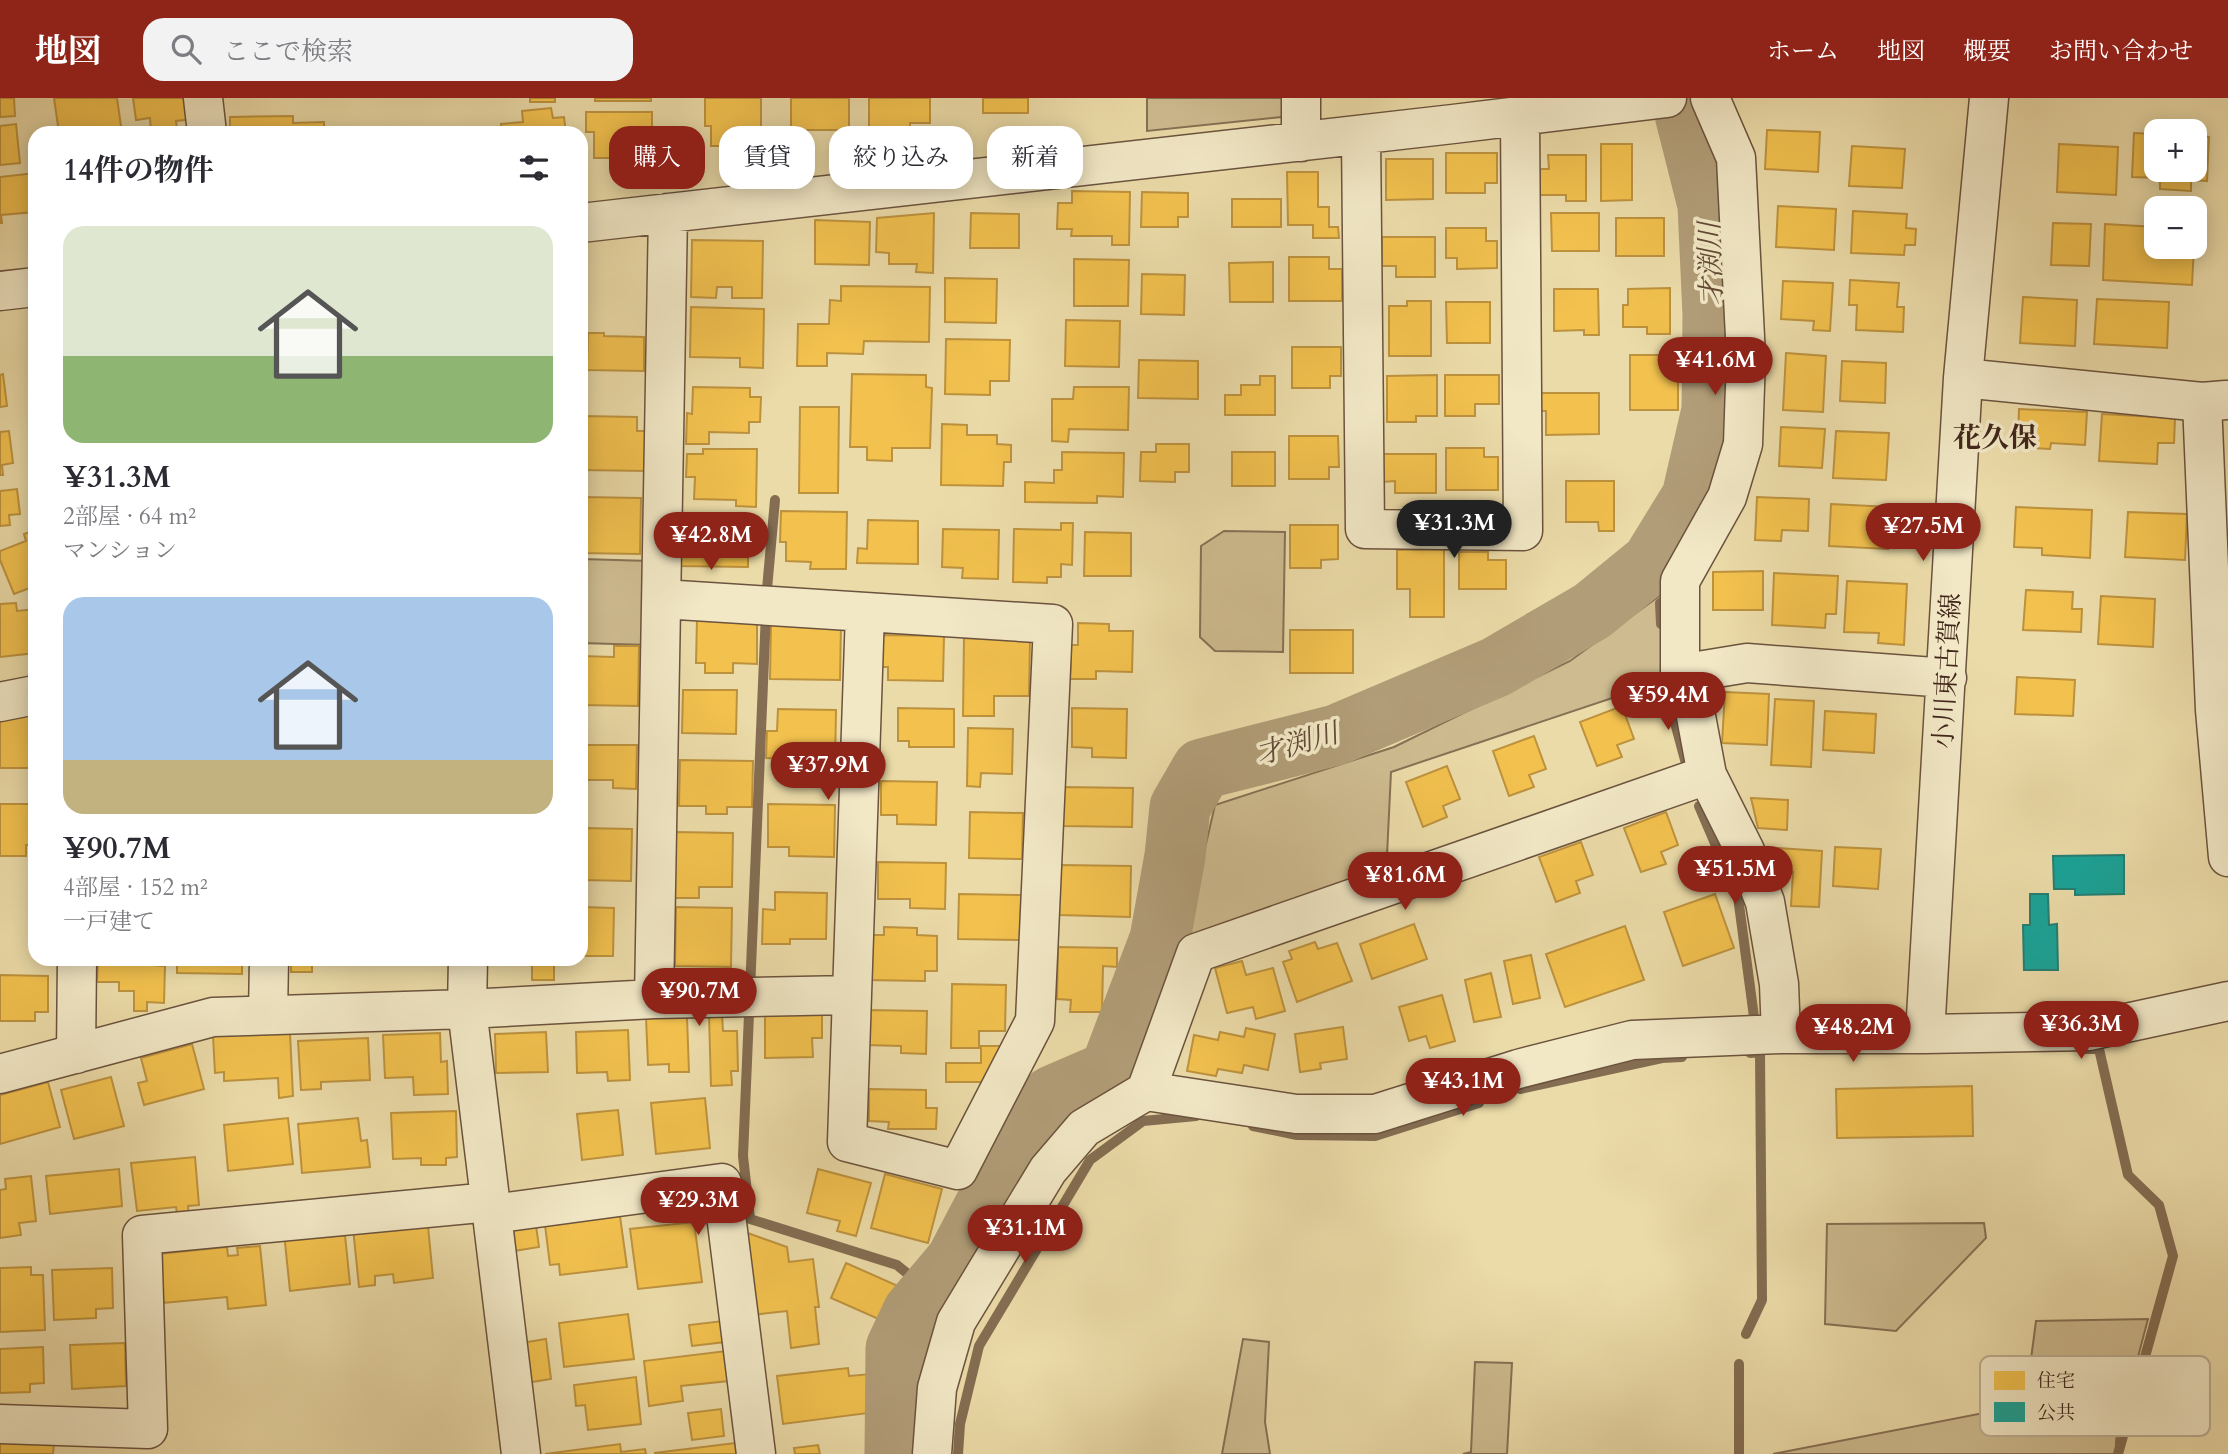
<!DOCTYPE html>
<html lang="ja">
<meta charset="utf-8">
<style>
:root{--surface:#fff;--page:#f2f2f3;--text:#2b2b33;--muted:#7c7c81;--accent:#8f2418}
body{margin:0;font-family:Cardo,"Noto Serif JP",serif;background:var(--page);color:var(--text);height:100vh;display:flex;flex-direction:column;font-size:26px;white-space:nowrap}
*{box-sizing:border-box;margin:0}
p{font-size:23px;color:var(--muted)}
.icon{flex:none;width:38px;height:38px;fill:none;stroke:currentColor;stroke-width:2;stroke-linecap:round;stroke-linejoin:round}
.map{position:relative;flex:1;overflow:hidden}
.side{position:absolute;left:28px;top:28px;width:560px;height:840px;display:flex;flex-direction:column;background:var(--surface);border-radius:21px;box-shadow:0 4px 18px #0003}
.side>*{flex:none}
.hud{position:absolute;left:609px;top:28px;width:665px;height:63px;display:flex;gap:14px}
.fabs{position:absolute;left:2144px;top:21px;display:grid;gap:14px}
.fabs a{display:grid;place-items:center;width:63px;height:63px;border-radius:14px;background:var(--surface);box-shadow:0 4px 18px #0003;font-size:35px}
.price{position:absolute;translate:-50% -60px;padding:0 16px;border-radius:24px;background:var(--accent);color:#fff;font-size:23px;line-height:46px;filter:drop-shadow(0 2px 4px #0008)}
.price::after{content:'';position:absolute;left:50%;top:42px;width:21px;height:16px;margin-left:-10px;background:inherit;clip-path:polygon(0 0,100% 0,50% 100%)}
.price.on{background:#222;color:#fff}
ul{padding:0;list-style:none}
li{display:grid;align-content:center;gap:14px;height:371px;padding:0 35px}
li span{display:grid;place-items:center;height:217px;border-radius:21px;color:#555}
li>.icon{margin-inline-start:auto}
span .icon{width:126px;height:126px;fill:#fffc;stroke-width:1}
li b{font-size:30px}
h2{display:flex;justify-content:space-between;align-items:center;height:84px;padding:0 35px;font-size:30px}
.chip{padding:0 24px;border-radius:21px;background:var(--surface);box-shadow:0 4px 18px #0003;font-size:24px;line-height:63px}
.chip.on{background:var(--accent);color:#fff}
header{display:flex;align-items:center;gap:42px;box-sizing:border-box;height:98px;padding:0 35px;background:var(--accent);color:#fff}
header strong{font-size:33px}
nav{display:flex;gap:38px;margin-inline-start:auto;font-size:24px}
.search{width:490px;height:63px;background:var(--page);display:flex;align-items:center;gap:18px;box-sizing:border-box;padding:0 24px;border-radius:21px;color:var(--muted);font-size:26px}
.map>svg:first-child{display:block}
</style>
<header>
<strong>地図</strong>
<div class="search"><svg class="icon" aria-label="search" viewBox="0 0 24 24"><circle cx="10" cy="10" r="6"/><path d="M15 15l6 6"/></svg>ここで検索</div>
<nav><a>ホーム</a><a>地図</a><a>概要</a><a>お問い合わせ</a></nav>
</header>
<div class="map">
<svg width="2228" height="1356" viewBox="0 0 2228 1356">
<rect width="100%" height="100%" fill="#ebdba8"/>
<filter id="stains"><feTurbulence type="fractalNoise" baseFrequency=".00286" numOctaves="4"/><feColorMatrix values="0 0 0 0 .2 0 0 0 0 .09 0 0 0 0 .02 0 0 0 .5 -.17"/></filter>
<radialGradient id="worn" r=".72"><stop offset=".6" stop-color="#630" stop-opacity="0"/><stop offset="1" stop-color="#630" stop-opacity=".3"/></radialGradient>
<path fill="#cebc90" stroke="#877155" stroke-width="2" d="M1147,0H1291V18L1147,33Z
M1224,433L1285,434L1283,554L1215,553L1200,539L1201,448Z
M581,461L650,463L648,547L581,545Z
M1669,491V581L1391,674L1386,778L1182,850L1215,707L1394,649L1570,563Z
M1984,1125L1986,1140L1896,1233L1825,1226L1827,1126Z
M2148,1221L2116,1342V1356H1773L2025,1307L2036,1223Z
M1243,1241L1269,1244L1265,1324L1270,1356H1222Z
M1475,1264L1512,1265L1507,1356H1463L1471,1354Z"/>
<path fill="#f2c14e" stroke="#bd923e" stroke-width="2" d="M0,0H14L15,18L0,19Z
M54,0H117L122,35H59Z
M133,0H192L195,21L176,23L177,31L151,34L150,20L136,22Z
M530,0H555V4H530Z
M595,0H651V3H595Z
M705,0H761V48H711V28H705Z
M791,0H849V32H791Z
M869,0H930V25H910V33H869Z
M983,0H1028V15H983Z
M551,10L553,20L564,19L566,35H502L501,26L523,24L522,13Z
M586,14H652V60H594V34H586Z
M293,18V25L324,24V35H230V19Z
M16,26L20,65L0,67V28Z
M337,30H408V35H337Z
M1767,32L1820,34L1818,74L1765,71Z
M2134,35L2156,36V72H2194V38L2209,39L2207,83L2191,82V93L2160,91V80L2132,79Z
M1601,46H1632V102L1601,103Z
M2059,46L2118,49L2116,97L2057,94Z
M1852,48L1905,51L1902,90L1849,88Z
M1446,55H1497V85H1485V95H1446Z
M1548,57H1586V103H1566V97H1540V71H1549Z
M1386,61H1433V101L1386,102Z
M1287,74H1318V109H1329V129H1338L1339,140H1313V127H1288Z
M35,75V114L1,117L2,125H0V79Z
M1072,93L1130,94L1129,147H1112V138H1071L1072,131H1057L1058,105H1072Z
M1142,94L1188,95V119H1178V129H1141Z
M1232,101H1281V129H1232Z
M1778,108L1836,111L1834,152L1776,149Z
M1853,113L1907,116L1906,130L1916,131L1915,147H1905L1904,157L1851,155Z
M934,115L933,175L916,174L917,166H889V155L876,154L877,120Z
M971,115L1019,116V150H970Z
M1551,115H1599V153H1552Z
M1616,120H1664V158H1616Z
M815,122L870,124L869,167L815,166Z
M2053,125L2091,126L2089,168L2051,167Z
M2105,126L2156,129V149H2194L2192,187L2103,182Z
M1446,130H1486V143H1497V170L1457,171V160H1446Z
M1382,139H1435V179H1396V168H1382Z
M692,142L763,143L762,200H732V189H717L716,200L691,199Z
M1289,159H1329V171H1342V203H1289Z
M1074,161L1129,162L1128,208H1074Z
M1273,164V204H1230L1229,165Z
M1142,176L1185,177L1184,217L1141,216Z
M945,180L997,181L996,225L945,224Z
M1850,182L1899,185L1897,209H1904L1903,234L1856,232L1857,207H1849Z
M1783,183L1833,185L1830,233L1813,232L1814,223L1781,221Z
M841,188L930,189L929,244L864,243L863,256L827,255V268H797L798,226H829L830,202L841,203Z
M1670,190V236H1647V229H1623V207H1628V191Z
M1554,191H1598L1599,237H1584V232L1554,233Z
M2023,199L2077,202L2075,248L2020,245Z
M2097,201L2169,204L2167,250L2094,246Z
M1407,203H1431V258H1389V208H1407Z
M1446,204H1490V245H1447Z
M691,209L764,211L763,270L740,269V260L690,259Z
M1066,222L1120,223L1119,269L1065,268Z
M588,235H604V238L644,239V273L587,272Z
M946,241L1010,242L1009,283H990V297L945,296Z
M1292,249H1341V278H1330V290H1292Z
M1786,255L1826,258L1823,314L1783,312Z
M1630,257H1678V312H1630Z
M1139,262L1198,263V301L1138,300Z
M1842,263L1886,265L1885,305L1840,303Z
M3,276L7,308L0,309V277Z
M852,276L926,277V289L932,290L930,350H892V363L867,362V349H850Z
M1437,277V318H1416V324H1387V278Z
M1445,277H1499V306H1475V318H1445Z
M1260,278H1275V317H1225V297H1241V287H1260Z
M693,289L750,290V299H761L760,324H749V335L709,334V346H686L687,315L692,316Z
M1074,289H1129L1128,332L1069,331L1068,344L1052,343V301H1073Z
M1541,295H1599V336L1546,337V313H1541Z
M800,309H839L838,395H799Z
M2019,311L2087,314L2085,347L2051,345L2050,351L2032,350L2033,344H2018Z
M2102,316L2175,320L2174,345H2158L2157,366L2099,363Z
M581,318L637,319V333H649L648,373L581,372Z
M942,326L967,327V337H997V346L1011,347V364H1004L1003,388L941,387Z
M1781,329L1825,331L1822,370L1779,368Z
M9,333L13,365L2,367L3,377H0V334Z
M1836,333L1889,335L1886,382L1833,380Z
M1289,338H1338L1339,369H1329V381H1289Z
M1156,346H1189V374H1175V384L1140,383L1141,354H1156Z
M1446,350H1484V359H1498V392H1446Z
M703,351H757L756,409L736,408V402L694,401L695,379H686L687,356H703Z
M1062,354L1124,355L1123,399L1097,398V405L1025,404V384L1054,385V372H1062Z
M1232,354H1275V388H1232Z
M1381,356H1436V395H1395V383L1382,384Z
M1566,383H1614V433H1599L1598,424H1566Z
M17,391L20,416L9,417L10,427L0,428V393Z
M581,399L641,400L640,456L581,455Z
M1757,399L1809,401L1808,433L1782,432L1781,443L1755,442Z
M1831,406L1890,409L1888,451L1829,448Z
M2016,409L2092,412L2090,460L2042,457V450L2014,449Z
M781,413L847,414L846,471H810L811,464L786,463V444H780Z
M2128,414L2187,416L2185,462L2125,459Z
M710,422L762,423L761,452H748V469L679,468L680,432L710,433Z
M868,422L918,423V466L857,465L858,450L867,451Z
M1061,425H1073L1072,467L1061,466V479H1047V485L1013,484L1014,431L1061,432Z
M1290,427H1338V461L1321,462V470H1290Z
M943,431L999,432L998,481L962,480L963,470L942,469Z
M35,432V488L14,496L0,462V453L26,443L24,436Z
M1085,434L1131,435V478H1084Z
M1444,451V519H1410V491H1397V452Z
M1459,454H1488V462H1506V491H1459Z
M1763,473V512H1713V474Z
M1774,475L1838,478L1836,516H1826L1825,530L1772,527Z
M1847,483L1907,486L1904,547L1878,545L1879,535L1844,534Z
M2026,492L2073,494L2072,511H2082L2081,534L2023,532Z
M2101,498L2155,501L2153,549L2098,546Z
M16,505L17,513L35,511V555L0,559V506Z
M697,520L757,521V566L733,565V575H705V565H696Z
M1078,525L1109,526V533H1133L1132,574L1096,573V581H1070L1071,547H1078Z
M771,526L841,527L840,582L770,581Z
M1290,532H1353V575H1290Z
M881,537L944,538L943,583L888,582V569H880Z
M964,540L1030,541L1029,598H994V618H963Z
M614,548H639L638,608L581,607V558L614,559Z
M2017,579L2075,582L2073,618L2015,616Z
M683,592H737L736,636L682,635Z
M1725,594L1769,596L1767,647L1722,645Z
M1775,601L1814,603L1811,669L1771,667Z
M1622,608L1634,641L1617,647L1622,659L1597,668L1580,624Z
M35,609V692H34V670H0V622Z
M898,610L954,611V649H909V643H898Z
M1072,610L1127,611L1126,660L1092,659V650L1072,649Z
M778,611L836,612L835,669L785,668V661L766,660L767,633H777Z
M1825,613L1876,616L1874,655L1823,652Z
M968,630L1013,631L1012,676L981,675L980,689L967,688Z
M1534,638L1546,671L1529,677L1534,689L1509,698L1493,653Z
M584,647H637L636,691L613,690V682H583Z
M680,662L753,663L752,709H727V716H706V708H679Z
M1447,668L1460,701L1443,708L1447,719L1423,729L1406,684Z
M881,683L937,684L936,727L897,726V717H881Z
M1063,689L1133,690L1132,729L1062,728Z
M1751,700L1788,702L1787,732L1758,730Z
M0,706H35V747H26V758H0Z
M768,706L835,707L834,759L789,758V749H768Z
M970,714L1023,715L1022,761L969,760Z
M1666,714L1678,747L1661,754L1666,766L1641,774L1624,730Z
M581,730L632,731L631,783L581,782Z
M675,734L733,735L732,789H699V800H674Z
M1581,744L1593,777L1576,783L1580,795L1556,804L1539,759Z
M1835,749L1881,751L1878,791L1833,788Z
M1778,750L1822,753L1819,809L1791,808L1793,774L1777,773Z
M878,764L946,765L945,811L910,810V801H878Z
M1060,767L1131,768L1130,819L1059,817Z
M775,794L827,795L826,841H790V846H762L763,811L775,812Z
M959,796L1022,797V842L958,841Z
M1715,796L1734,850L1683,868L1664,814Z
M581,809L614,810L613,858H581Z
M676,809L732,810L731,869L675,868Z
M1414,826L1427,861L1372,881L1360,846Z
M1625,828L1644,882L1565,909L1546,856Z
M884,829L917,830V837L937,838V873H925V883L866,882L867,837H884Z
M1315,844L1318,851L1337,845L1352,883L1297,904L1283,864L1292,861L1289,853Z
M1058,849L1117,850V869L1103,868L1102,914H1070L1071,902L1057,901Z
M1531,857L1540,900L1513,906L1504,863Z
M98,861H153V867L165,868L164,905L147,904V913H134V893H119V884H97Z
M177,861H242V876L177,875Z
M291,861H360V867L312,866V874H291Z
M387,861H443V867L387,865Z
M532,861H554V882H532Z
M1242,863L1246,877L1273,870L1285,913L1256,921L1253,909L1227,915L1215,870Z
M1491,875L1501,919L1474,924L1465,882Z
M0,877L48,878V914H35V923H0Z
M952,886L1006,887L1005,933H979V950H951Z
M1442,897L1455,943L1430,950L1426,938L1409,943L1399,909Z
M867,912L927,913L926,956L901,955V948L866,947Z
M722,916L723,933H737L738,973H731L732,987L711,988L709,917Z
M822,916V940H812L813,959L765,960V917Z
M687,919L689,974H669V966L648,967L646,920Z
M1343,929L1347,961L1320,965L1321,971L1300,974L1295,936Z
M1246,930L1275,936L1268,972L1244,967L1242,975L1218,971L1216,978L1187,973L1194,937L1218,942L1220,934L1244,939Z
M628,932L630,982L608,983L607,974L577,975L576,934Z
M546,934L548,974L496,975L495,936Z
M290,935L293,998L279,1000L278,980L224,983V974L215,975L213,938Z
M440,935L441,964L447,963L448,996L414,997L413,979L385,980L383,937Z
M368,940L370,982L321,984V991L301,992L298,943Z
M192,946L204,991L144,1007L138,985L147,983L141,960Z
M981,948H1004L987,984H946V965H981Z
M111,979L124,1028L74,1041L61,992Z
M48,984L60,1029L0,1046V997Z
M1972,988L1973,1038L1837,1040L1836,991Z
M869,991L926,992V1010H937L936,1031H888L889,1024L869,1023Z
M705,1000L710,1050L656,1056L651,1005Z
M618,1012L623,1057L582,1062L577,1016Z
M456,1013L457,1059L446,1060V1067H421V1060L393,1061L391,1015Z
M288,1020L293,1066L228,1073L224,1027Z
M358,1020L361,1043L367,1042L370,1069L302,1075L298,1026Z
M195,1059L199,1107L188,1108L189,1120L178,1121L176,1109L137,1113L131,1065Z
M119,1071L122,1108L50,1116L46,1078Z
M818,1071L871,1085L856,1138L837,1133L840,1123L807,1115Z
M885,1076L942,1091L928,1145L871,1130Z
M31,1078L36,1123L19,1125L21,1137L0,1140V1092L6,1091L5,1081Z
M620,1118L627,1169L560,1177L559,1166L550,1167L545,1127Z
M535,1120L539,1149L514,1153L512,1135L521,1121Z
M694,1124L702,1184L638,1191L630,1131Z
M428,1128L433,1180L394,1185L393,1176L375,1178V1187L359,1189L353,1130Z
M328,1131V1139L345,1137L350,1186L290,1193L284,1135Z
M742,1133L787,1149L789,1164L813,1161L819,1209H815L819,1246L791,1250L787,1213L752,1217Z
M260,1148L266,1207L228,1211L227,1199L163,1205L158,1156L227,1149L228,1158L238,1157L237,1150Z
M846,1165L898,1188L883,1223L831,1200Z
M31,1169V1177H43L45,1232L0,1234V1170Z
M112,1170L113,1210L96,1211V1220L54,1222L52,1172Z
M628,1216L634,1261L564,1269L559,1225Z
M723,1223L725,1244L692,1248L689,1227Z
M546,1241L551,1281L526,1285L521,1245Z
M125,1245L126,1288L72,1291L70,1247Z
M43,1249L44,1285L30,1286V1294L0,1295V1251Z
M726,1253L729,1283L681,1288L683,1303L649,1308L644,1263Z
M848,1270L849,1278L872,1276L876,1314L783,1326L777,1278Z
M636,1279L641,1326L588,1332L585,1307L576,1308L574,1287Z
M721,1311L724,1338L692,1342L688,1315Z
M0,1343L54,1345L53,1356H0Z
M735,1345L737,1356H655V1355Z
M620,1346L621,1354L645,1351L646,1356H545Z
M818,1347L820,1356H795L794,1350Z"/>
<path fill="#17a398" stroke="#237e72" stroke-width="2" d="M2124,757V796L2075,797V791H2054L2053,758Z
M2030,796H2048L2049,827L2057,826L2058,872H2024L2023,827H2030Z"/>
<g fill="none" stroke-linecap="round" stroke-linejoin="round">
<path stroke="#846d52" stroke-width="10" d="M775,402L767,491L743,1058L750,1121L897,1167L930,1194
M1660,505L1661,526
M1664,584L1685,662
M1699,708L1738,799L1754,919
M2085,951H2099L2128,1077L2159,1107L2173,1158L2118,1356
M1520,991L1662,960L1682,959
M1253,1028L1297,1037L1375,1038L1479,1005
M1746,1236L1762,1202L1760,954L1750,955
M958,1356L960,1326L979,1248L1090,1062L1143,1023L1196,1018
M1739,1356V1266"/>
<path stroke="#b19d78" stroke-width="61" d="M895,1356L896,1250L913,1214L956,1163L1027,1028L1052,998L1110,973L1160,841L1175,758L1180,709L1202,671L1336,637L1496,569L1592,513L1652,464L1692,399L1712,312L1713,217L1708,107L1681,0"/>
<g stroke="#6b533e" stroke-width="41">
<path id="minor" d="M203,0L207,35
M1301,0V44
M1710,0L1736,60L1746,259L1743,346L1727,399L1680,483V576L1695,613L1707,677L1745,753L1765,804L1779,886L1781,936
M1361,37L1365,431L1523,433L1520,19
M581,125L1453,26L1667,0
M0,193L35,189
M1963,280L2202,304L2226,302
M2202,304L2215,612L2228,759
M662,501L1053,526L1035,923L958,1072L847,1044L865,514
M1680,576L1747,565L1947,580
M0,604L35,597
M468,861L467,911L521,1356
M654,901L668,115
M268,917L269,861
M1925,936L1963,280L1989,0
M76,956L77,861
M0,976L213,919L467,911L654,901L851,897
M1146,993L1296,1016H1375L1518,971L1632,942L1781,936H1925L2089,933L2228,903
M492,1116L722,1085L756,1356
M0,1326L148,1331L142,1137L490,1104
M932,1356L937,1290L956,1224L1048,1072L1084,1030L1146,993L1196,855L1707,677"/>
</g>
<use href="#minor" stroke="#f2e8c6" stroke-width="38"/>
</g>
<g text-anchor="middle" dominant-baseline="central" stroke-width="7" stroke-linejoin="round" paint-order="stroke">
<g font-size="26" fill="#40261a" stroke="#f2e8c6">
<text transform="translate(1947 573) rotate(-87)">小川東古賀線</text>
</g>
<g font-size="28" font-style="italic" fill="#624a36" stroke="#f2e8c6">
<text transform="translate(1711 166) rotate(-92)">才渕川</text>
<text transform="translate(1297 646) rotate(-16)">才渕川</text>
</g>
<g font-size="28" font-weight="bold" fill="#40261a" stroke="#f2e8c6">
<text x="1995" y="340">花久保</text>
</g>
</g>
<rect x="1980" y="1258" width="230" height="80" rx="10" fill="#f2e8c6" stroke="#bdae92" stroke-width="2"/>
<rect x="1994" y="1273" width="31" height="19" fill="#f2c14e"/>
<rect x="1994" y="1304" width="31" height="20" fill="#17a398"/>
<g font-size="19" fill="#40261a">
<text x="2037" y="1289">住宅</text>
<text x="2037" y="1321">公共</text>
</g>
<rect width="100%" height="100%" filter="url(#stains)"/>
<rect width="100%" height="100%" fill="url(#worn)"/>
</svg>
<div class="fabs">
<a>+</a>
<a>−</a>
</div>
<b class="price" style="left:1715px;top:299px">¥41.6M</b>
<b class="price on" style="left:1454px;top:462px">¥31.3M</b>
<b class="price" style="left:1923px;top:465px">¥27.5M</b>
<b class="price" style="left:711px;top:474px">¥42.8M</b>
<b class="price" style="left:1668px;top:634px">¥59.4M</b>
<b class="price" style="left:828px;top:704px">¥37.9M</b>
<b class="price" style="left:1735px;top:808px">¥51.5M</b>
<b class="price" style="left:1405px;top:814px">¥81.6M</b>
<b class="price" style="left:699px;top:930px">¥90.7M</b>
<b class="price" style="left:2081px;top:963px">¥36.3M</b>
<b class="price" style="left:1853px;top:966px">¥48.2M</b>
<b class="price" style="left:1463px;top:1020px">¥43.1M</b>
<b class="price" style="left:698px;top:1139px">¥29.3M</b>
<b class="price" style="left:1025px;top:1167px">¥31.1M</b>
<div class="hud">
<a class="chip on">購入</a>
<a class="chip">賃貸</a>
<a class="chip">絞り込み</a>
<a class="chip">新着</a>
</div>
<section class="side">
<h2>14件の物件<svg class="icon" aria-label="filters" viewBox="0 0 24 24"><path d="M4 7h16M4 17h16"/><circle cx="9" cy="7" r="2"/><circle cx="15" cy="17" r="2"/></svg></h2>
<ul>
<li><span style="background:linear-gradient(#dfe7d0 60%,#8fb573 0)"><svg class="icon" aria-label="home" viewBox="0 0 24 24"><path d="M3 11l9-7 9 7M6 9v11h12V9"/></svg></span><div><b>¥31.3M</b><p>2部屋 · 64 m²</p><p>マンション</p></div></li>
<li><span style="background:linear-gradient(#a9c7e8 75%,#c2b280 0)"><svg class="icon" aria-label="home" viewBox="0 0 24 24"><path d="M3 11l9-7 9 7M6 9v11h12V9"/></svg></span><div><b>¥90.7M</b><p>4部屋 · 152 m²</p><p>一戸建て</p></div></li>
</ul>
</section>
</div>
